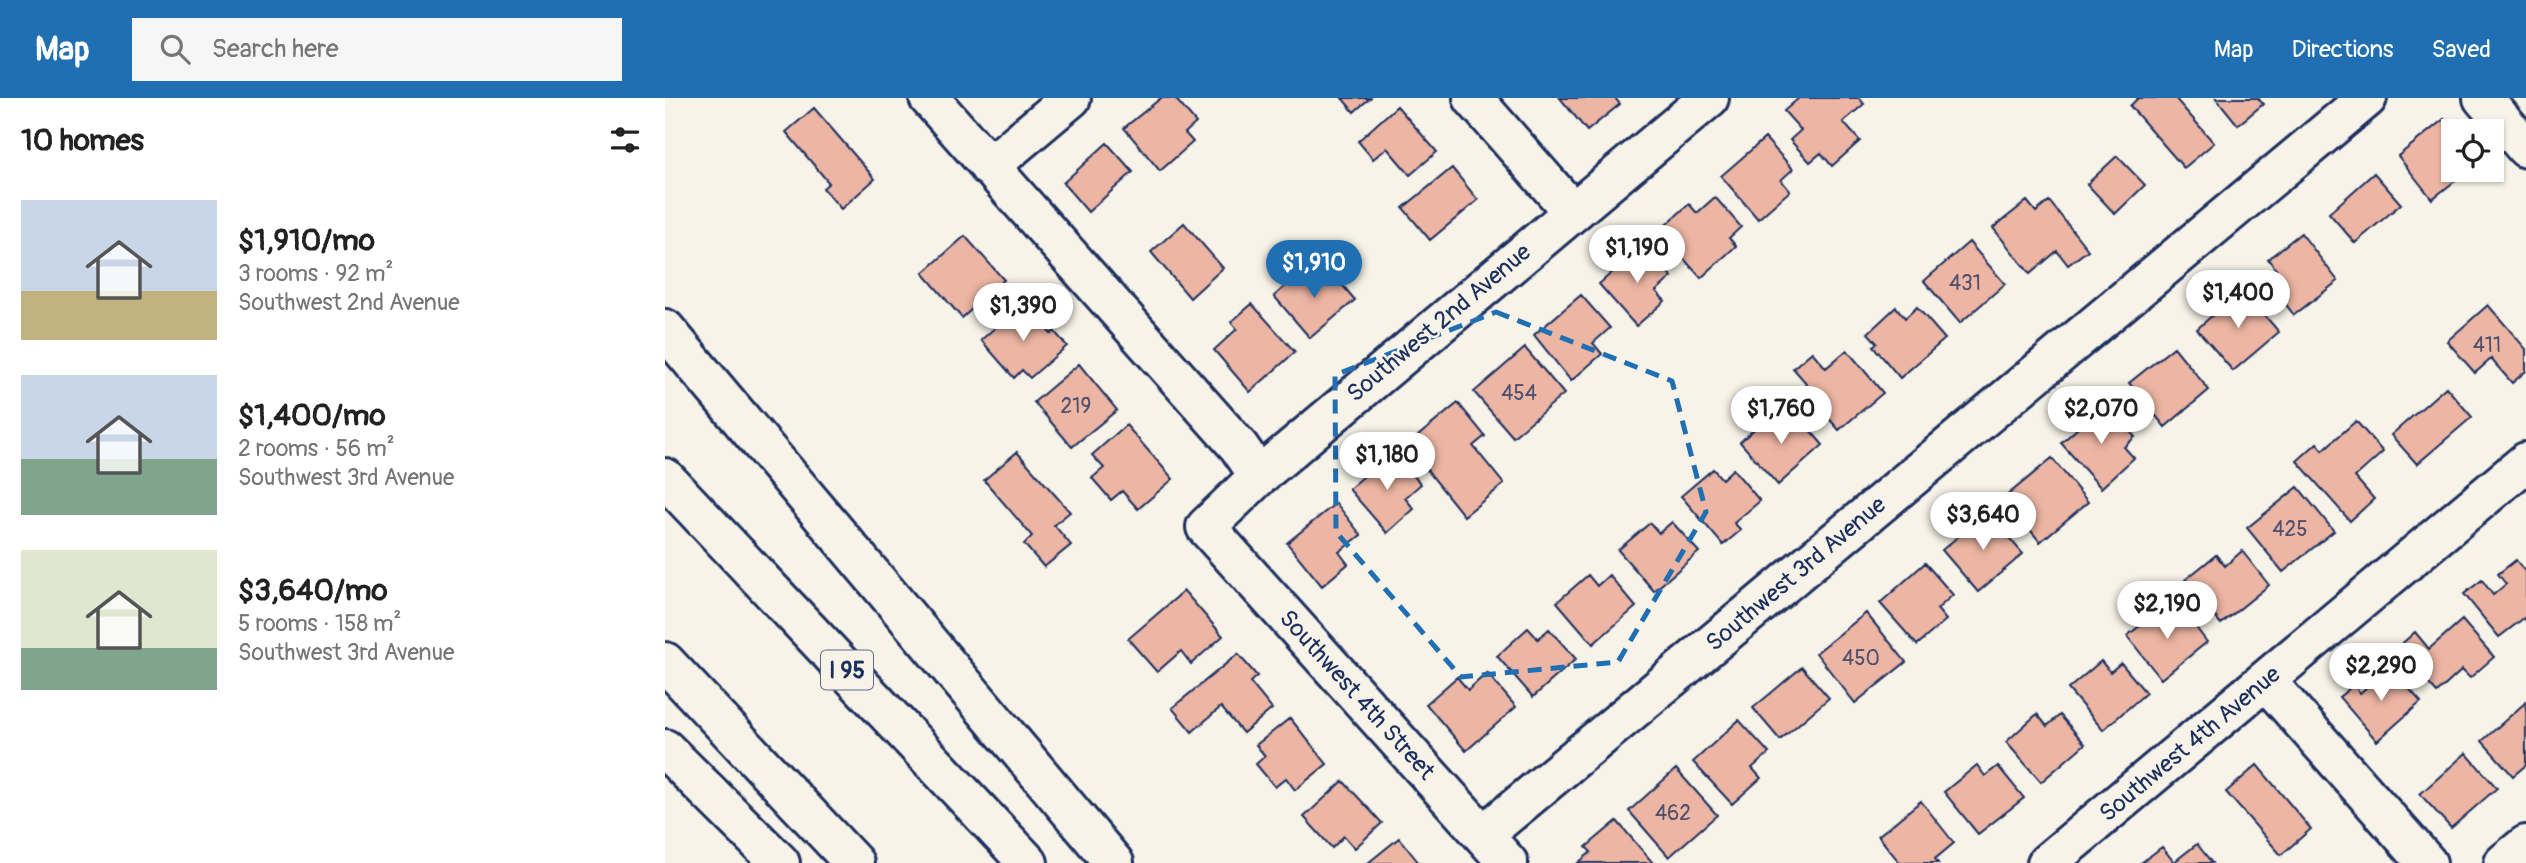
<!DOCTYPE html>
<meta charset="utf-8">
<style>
:root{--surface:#fff;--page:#f6f6f6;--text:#222;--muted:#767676;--accent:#1f6fb2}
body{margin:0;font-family:Pangolin,sans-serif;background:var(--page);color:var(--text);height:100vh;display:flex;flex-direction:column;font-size:26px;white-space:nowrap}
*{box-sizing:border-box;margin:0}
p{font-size:23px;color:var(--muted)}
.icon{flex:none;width:38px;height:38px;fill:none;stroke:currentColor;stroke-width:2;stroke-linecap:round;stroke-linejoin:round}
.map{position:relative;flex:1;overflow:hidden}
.details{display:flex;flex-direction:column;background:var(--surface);width:665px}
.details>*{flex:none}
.fabs{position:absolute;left:1776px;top:21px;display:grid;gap:14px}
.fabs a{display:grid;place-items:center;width:63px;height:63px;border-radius:0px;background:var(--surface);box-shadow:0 2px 5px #0004;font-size:35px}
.price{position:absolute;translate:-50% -60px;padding:0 16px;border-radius:24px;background:#fff;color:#222;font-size:23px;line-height:46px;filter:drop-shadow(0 2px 4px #0008)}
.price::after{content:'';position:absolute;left:50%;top:42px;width:21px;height:16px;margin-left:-10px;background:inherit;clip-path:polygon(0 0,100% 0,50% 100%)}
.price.selected{background:var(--accent);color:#fff}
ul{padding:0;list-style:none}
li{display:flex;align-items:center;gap:21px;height:175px;padding:0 21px}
li span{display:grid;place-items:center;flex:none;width:196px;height:140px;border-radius:0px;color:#555}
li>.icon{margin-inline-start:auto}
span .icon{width:84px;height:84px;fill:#fffc;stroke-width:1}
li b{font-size:30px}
h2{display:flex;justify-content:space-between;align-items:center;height:84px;padding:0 21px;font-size:30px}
header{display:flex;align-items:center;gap:42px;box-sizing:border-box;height:98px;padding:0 35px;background:var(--accent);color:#fff}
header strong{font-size:33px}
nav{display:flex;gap:38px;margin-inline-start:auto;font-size:24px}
.search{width:490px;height:63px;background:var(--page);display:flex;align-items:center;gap:18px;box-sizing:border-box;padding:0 24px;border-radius:0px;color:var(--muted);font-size:26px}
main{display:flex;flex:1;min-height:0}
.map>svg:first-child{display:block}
</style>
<header>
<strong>Map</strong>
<div class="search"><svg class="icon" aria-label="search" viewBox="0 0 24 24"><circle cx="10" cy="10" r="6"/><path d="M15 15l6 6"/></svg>Search here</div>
<nav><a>Map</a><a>Directions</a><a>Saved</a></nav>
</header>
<main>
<section class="details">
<h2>10 homes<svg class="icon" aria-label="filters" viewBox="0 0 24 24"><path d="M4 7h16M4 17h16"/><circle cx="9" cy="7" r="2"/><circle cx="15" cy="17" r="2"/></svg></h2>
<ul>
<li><span style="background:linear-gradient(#c9d6e8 65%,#c2b280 0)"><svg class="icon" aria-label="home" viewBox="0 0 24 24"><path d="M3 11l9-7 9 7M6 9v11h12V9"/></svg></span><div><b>$1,910/mo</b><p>3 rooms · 92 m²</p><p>Southwest 2nd Avenue</p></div></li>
<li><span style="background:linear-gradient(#c9d6e8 60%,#7fa58c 0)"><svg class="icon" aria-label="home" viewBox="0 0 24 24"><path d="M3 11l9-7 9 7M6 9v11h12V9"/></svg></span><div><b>$1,400/mo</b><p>2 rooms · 56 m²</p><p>Southwest 3rd Avenue</p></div></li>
<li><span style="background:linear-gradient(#dfe7d0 70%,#7fa58c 0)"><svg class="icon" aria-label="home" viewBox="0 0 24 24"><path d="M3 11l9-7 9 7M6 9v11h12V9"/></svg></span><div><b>$3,640/mo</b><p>5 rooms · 158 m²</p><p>Southwest 3rd Avenue</p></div></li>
</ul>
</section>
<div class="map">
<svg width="1861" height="765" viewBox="0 0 1861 765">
<rect width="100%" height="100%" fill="#f7f3e8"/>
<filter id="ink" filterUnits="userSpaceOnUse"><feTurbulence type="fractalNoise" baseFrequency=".0143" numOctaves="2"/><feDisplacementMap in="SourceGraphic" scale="14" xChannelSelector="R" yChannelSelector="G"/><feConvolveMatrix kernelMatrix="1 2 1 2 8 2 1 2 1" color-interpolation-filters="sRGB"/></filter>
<g filter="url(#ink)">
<path fill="#edb5a3" stroke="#1b2f5e" stroke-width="2" d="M496,0H510L531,25L520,35L528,44L495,73L459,30Z
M677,0H705L689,14Z
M895,0H950L955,6L922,33Z
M1134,0H1194L1199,6L1178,24L1195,43L1167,68L1156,55L1145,64L1125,42L1136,32L1119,13Z
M1473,0H1510L1549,45L1519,70L1465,8Z
M1551,0H1593L1598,6L1573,27Z
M732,8L772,54L745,77L722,50L708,61L693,43Z
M149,10L210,81L176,111L158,90L164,85L121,34Z
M1779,21L1789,33L1788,72H1804L1767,101L1733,58Z
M1100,40L1128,71L1116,82L1125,93L1093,121L1056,78Z
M442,45L468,74L423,114L398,85Z
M1452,58L1480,87L1450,116L1422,86Z
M787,70L813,102L765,142L738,110Z
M1709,75L1736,106L1690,145L1664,115Z
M1050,99L1076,129L1064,140L1071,148L1036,180L994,133L1024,106L1032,115Z
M1362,103L1371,114L1384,103L1423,152L1403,167L1392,153L1365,176L1328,130Z
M519,125L558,170L525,200L486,154Z
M1636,135L1673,183L1629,217L1605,186L1616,178L1603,161Z
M300,138L339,182L297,220L258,175Z
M1304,144L1340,186L1295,225L1259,183Z
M979,146L1007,179L991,193L1000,203L971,228L934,186Z
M663,170L690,202L645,240L609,198L641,171L650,181Z
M1577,191L1614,234L1568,273L1532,231Z
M916,197L945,230L928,245L937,256L906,283L869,237Z
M357,206L372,224L374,222L386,236L389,233L402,248L365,280L357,272L349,280L316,242Z
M587,206L630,254L585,294L549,252L572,231L566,224Z
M1823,207L1861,251V273L1847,285L1826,261L1810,275L1782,243Z
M1231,209L1240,220L1252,209L1280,241L1235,280L1208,248L1212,245L1203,235Z
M1509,249L1544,292L1500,329L1464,285Z
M860,250L899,296L848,339L809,294Z
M1182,252L1218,295L1174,332L1137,290L1142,286L1128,270L1147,254L1161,270Z
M414,266L452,312L407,349L369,304Z
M1781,289L1807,319L1752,366L1726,337Z
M793,305L820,338L808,348L839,386L799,418L742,347Z
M1440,306L1470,339L1459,349L1469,360L1436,390L1396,345Z
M1109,313L1120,325L1131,316L1158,347L1113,387L1075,344Z
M1691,323L1718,354L1690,379L1709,401L1685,423L1632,363L1652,345L1658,352Z
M461,327L508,381L473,411L457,393L446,402L427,380L439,370L427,357Z
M352,354L405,414L389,427L406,447L379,469L359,446L367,438L319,382Z
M727,354L756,386L740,400L749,411L722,435L684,391Z
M1387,360L1423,404L1375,444L1339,400Z
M1048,371L1057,381L1068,371L1095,403L1069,425L1076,432L1058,447L1016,398Z
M1633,389L1669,433L1618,474L1582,430Z
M671,405L696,437L674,454L683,466L657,488L622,445Z
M1322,414L1358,456L1313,494L1277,452Z
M1007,424L1034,454L989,493L953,452L985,425L994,435Z
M1577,453L1604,487L1556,526L1520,482L1551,457L1560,468Z
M1851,462L1861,475V523L1859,520L1834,539L1799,496L1817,482L1828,497L1841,486L1833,476Z
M1260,465L1288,497L1272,511L1281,522L1252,547L1215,505Z
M923,477L932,488L944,477L971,509L928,546L892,504Z
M519,493L558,538L526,566L516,553L492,574L463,541Z
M1517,511L1542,544L1496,581L1462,538L1495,512L1503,522Z
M1201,515L1241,564L1190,605L1151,555Z
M1797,522L1829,559L1805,580L1797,572L1772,595L1732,550L1750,534L1764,551Z
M863,530L873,541L884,531L911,561L868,599L832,558Z
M573,556L592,578L585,584L607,611L578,635L556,609L527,634L507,610Z
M1436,563L1445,574L1456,565L1481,595L1438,632L1403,591Z
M1137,569L1164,600L1115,642L1088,610Z
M1725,569L1756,604L1712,643L1674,599L1689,587L1695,595Z
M822,575L851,609L801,653L761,606L792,579L803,592Z
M1861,604V667L1848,678L1817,643Z
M1372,616L1382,628L1395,617L1420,646L1376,684L1341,644Z
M625,620L662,666L630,692L621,680L610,689L591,666L600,658L591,647Z
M1074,622L1104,655L1087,670L1096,680L1067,706L1028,664Z
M1801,655L1832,690L1786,730L1755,696Z
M1312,667L1320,678L1333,668L1359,700L1313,736L1279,694Z
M1592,667L1646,731L1616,757L1561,694Z
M1011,671L1052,717L1004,759L964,713Z
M678,683L717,725L690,750L679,738L667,750L639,719Z
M1256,703L1289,745L1270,761L1273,765H1235L1213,738Z
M952,723L988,765H913L926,754L921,749Z
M734,740L754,765H703Z
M1532,746L1547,765H1476L1497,749L1509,764Z"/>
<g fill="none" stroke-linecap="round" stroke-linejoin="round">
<g stroke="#1b2f5e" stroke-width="44">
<path id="minor" d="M264,0L574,349L594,378
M808,0L907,113
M1818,0L1861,50
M324,69L406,0
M1601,583L1762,765
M818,737L1702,0
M843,765L541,429L594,378L1044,0
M1382,765L1861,364
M1839,765L1861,747"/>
</g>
<g stroke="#1b2f5e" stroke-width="44">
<path id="highway" d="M0,231L449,765
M0,380L363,765
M0,564L189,765
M0,651L115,765"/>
</g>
<use href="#minor" stroke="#f7f3e8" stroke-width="38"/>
<use href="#highway" stroke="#f7f3e8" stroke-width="38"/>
</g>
</g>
<path fill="none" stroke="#1f6fb2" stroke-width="5" stroke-dasharray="14 9" stroke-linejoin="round" d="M831,214L1007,283L1041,414L953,564L796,579L671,434L670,277Z"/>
<g text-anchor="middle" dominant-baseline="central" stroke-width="5" stroke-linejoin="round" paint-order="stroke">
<g font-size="21" fill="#50506f">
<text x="1300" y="185">431</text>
<text x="1822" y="247">411</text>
<text x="854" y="295">454</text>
<text x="411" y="308">219</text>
<text x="1625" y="431">425</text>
<text x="1196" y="560">450</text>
<text x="1008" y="715">462</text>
</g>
<rect fill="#f7f3e8" stroke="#5d6a87" stroke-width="2" x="156" y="552.5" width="52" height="39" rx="5"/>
<g font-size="23" font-weight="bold" fill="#1b2f5e">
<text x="182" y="572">I 95</text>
</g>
<g font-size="24" fill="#1b2f5e" stroke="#f7f3e8">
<text transform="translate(774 225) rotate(-40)">Southwest 2nd Avenue</text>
<text transform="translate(1131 476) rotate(-40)">Southwest 3rd Avenue</text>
<text transform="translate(692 597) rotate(48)">Southwest 4th Street</text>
<text transform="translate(1525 646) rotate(-40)">Southwest 4th Avenue</text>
</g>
</g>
</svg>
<div class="fabs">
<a><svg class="icon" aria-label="locate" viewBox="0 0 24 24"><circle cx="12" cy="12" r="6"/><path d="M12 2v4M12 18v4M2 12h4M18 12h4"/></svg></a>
</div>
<b class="price" style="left:972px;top:187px">$1,190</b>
<b class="price selected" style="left:649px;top:202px">$1,910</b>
<b class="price" style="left:1573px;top:232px">$1,400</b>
<b class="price" style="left:358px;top:245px">$1,390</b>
<b class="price" style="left:1116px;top:348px">$1,760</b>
<b class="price" style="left:1436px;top:348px">$2,070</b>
<b class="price" style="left:722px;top:394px">$1,180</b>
<b class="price" style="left:1318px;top:454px">$3,640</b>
<b class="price" style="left:1502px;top:543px">$2,190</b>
<b class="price" style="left:1716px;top:605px">$2,290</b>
</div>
</main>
